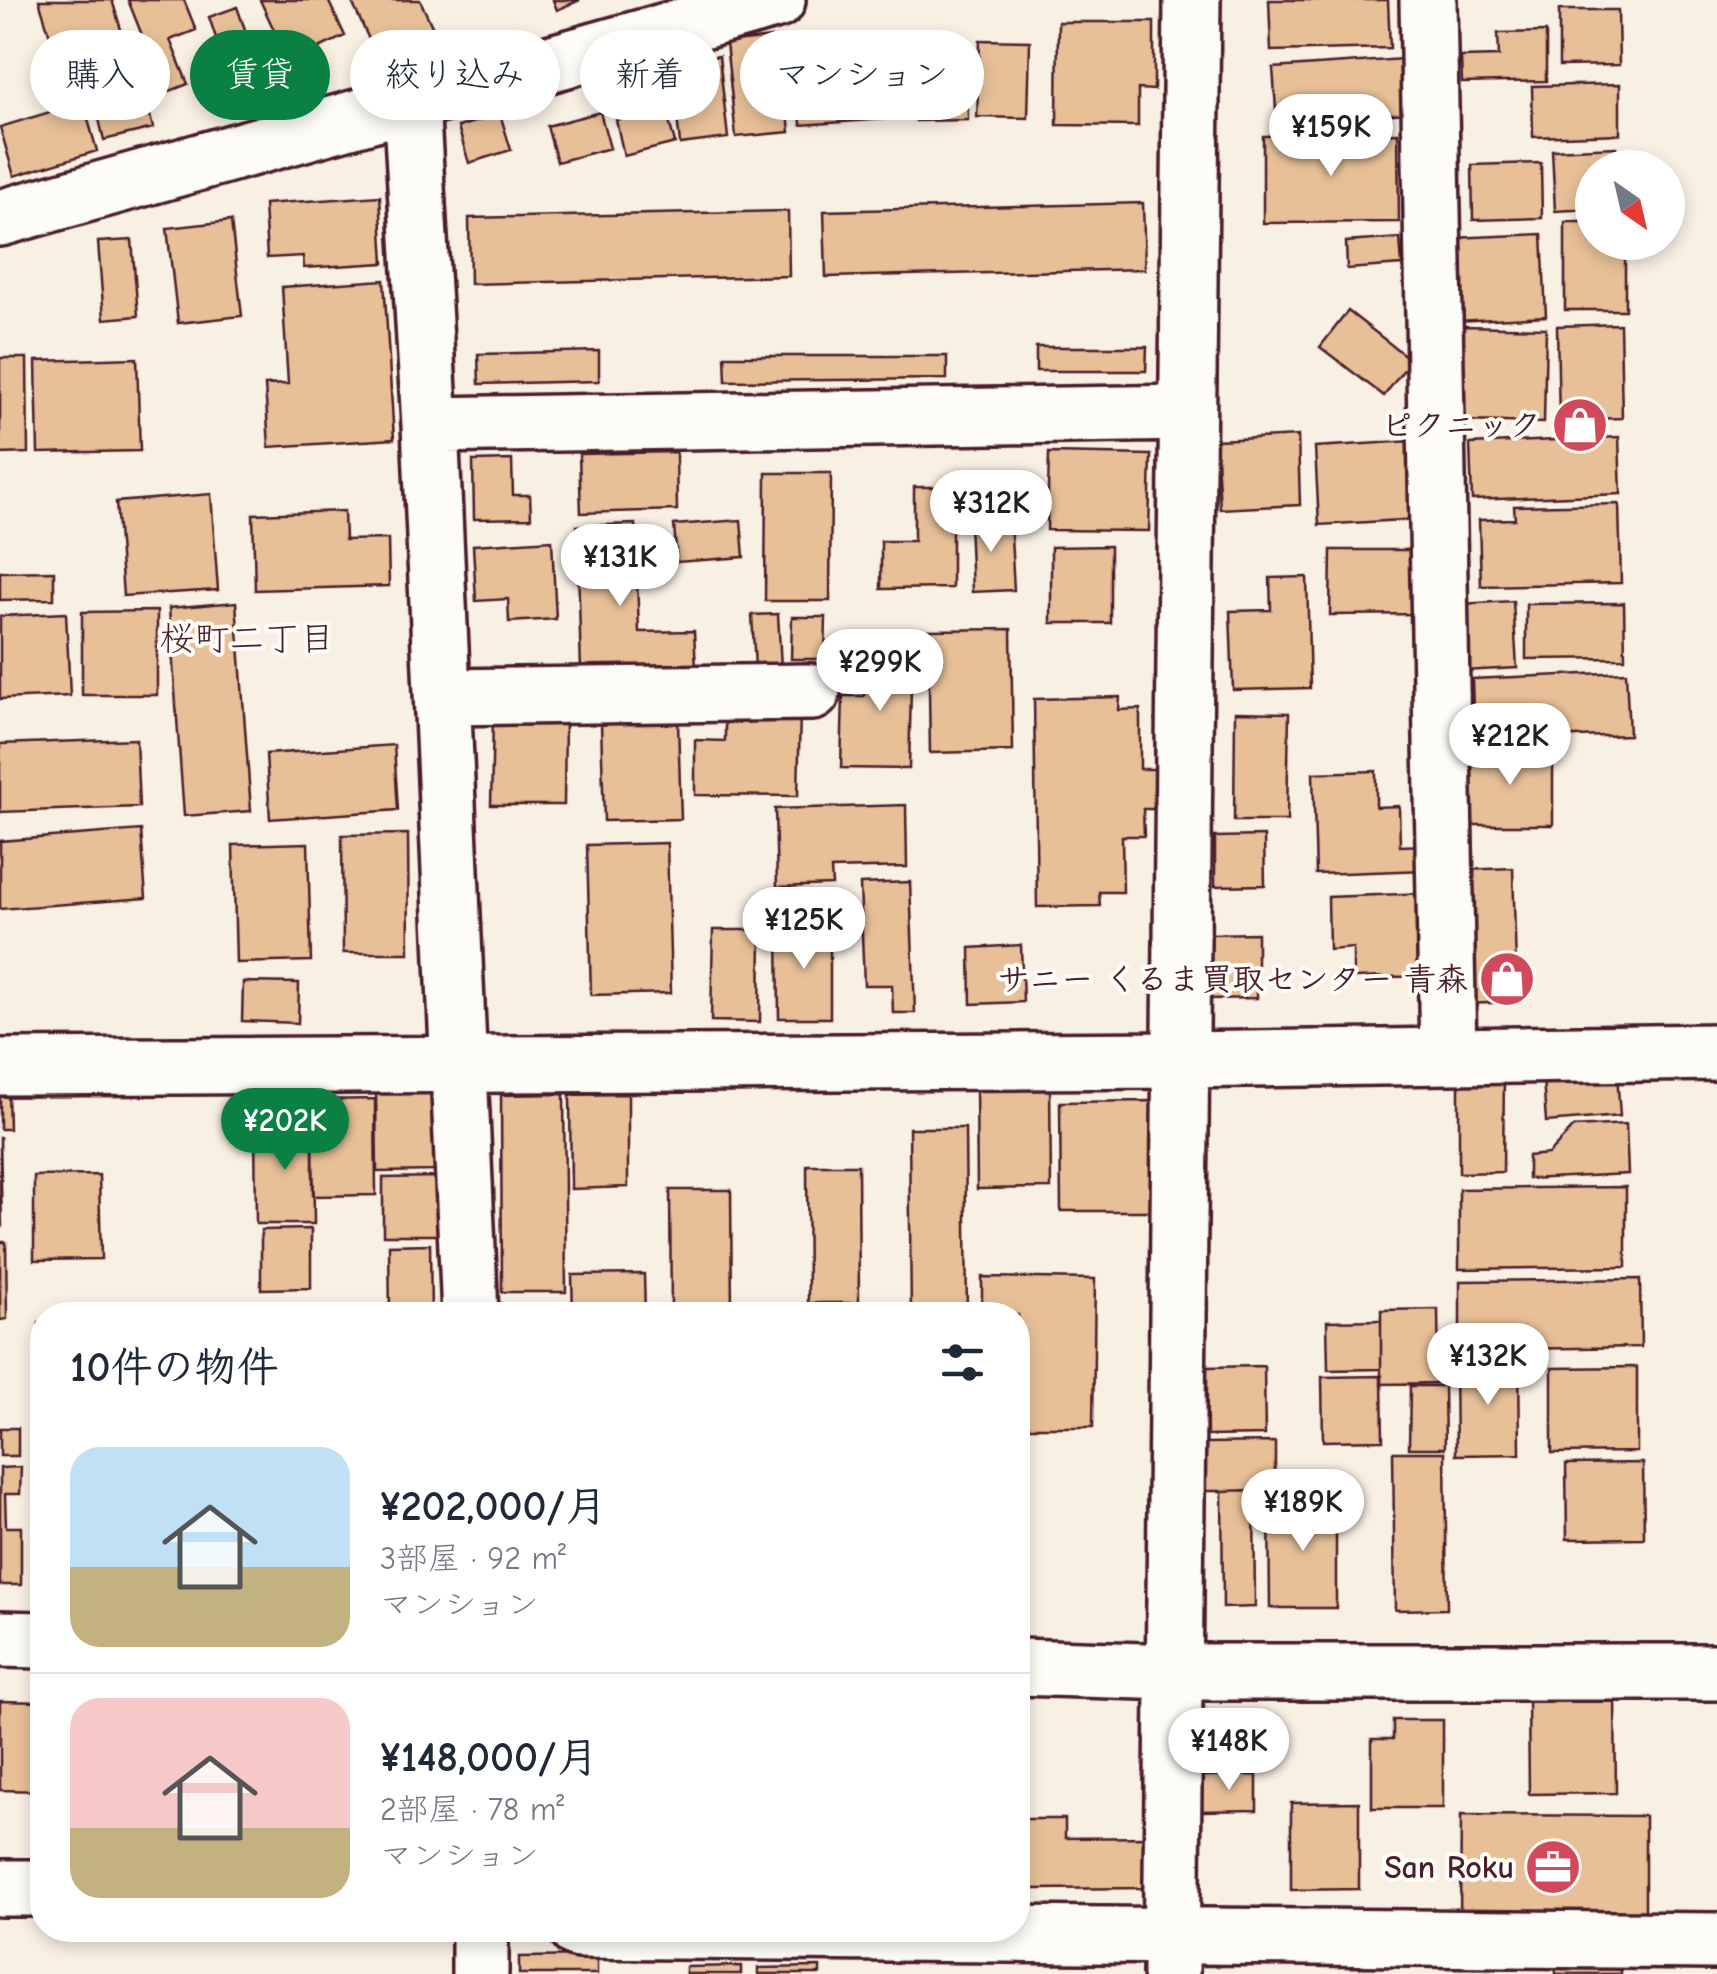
<!DOCTYPE html>
<html lang="ja">
<meta charset="utf-8">
<style>
:root{--surface:#fff;--page:#f6f6f7;--text:#1f2937;--muted:#747a83;--line:#e0e1e3;--accent:#0b8043}
body{margin:0;font-family:"Comic Neue","Klee One",sans-serif;background:var(--page);color:var(--text);height:100vh;display:flex;flex-direction:column;font-size:38px;white-space:nowrap}
*{box-sizing:border-box;margin:0}
p{font-size:32px;color:var(--muted)}
.icon{flex:none;width:55px;height:55px;fill:none;stroke:currentColor;stroke-width:2;stroke-linecap:round;stroke-linejoin:round}
.map{position:relative;flex:1;overflow:hidden}
.side{position:absolute;left:30px;top:1302px;width:1000px;height:640px;display:flex;flex-direction:column;background:var(--surface);border-radius:40px;box-shadow:0 5px 15px #0003}
.side>*{flex:none}
.hud{position:absolute;left:30px;top:30px;width:1000px;height:90px;display:flex;gap:20px}
.needle{width:65px;rotate:146deg}
.controls{position:absolute;left:1575px;top:150px;display:grid;gap:20px}
.controls a{display:grid;place-items:center;width:110px;height:110px;border-radius:50%;background:var(--surface);box-shadow:0 5px 15px #0003;font-size:50px}
.price{position:absolute;translate:-50% -85px;padding:0 22px;border-radius:35px;background:#fff;color:#222;font-size:32px;line-height:65px;filter:drop-shadow(0 2px 5px #0008)}
.price::after{content:'';position:absolute;left:50%;top:60px;width:30px;height:22px;margin-left:-15px;background:inherit;clip-path:polygon(0 0,100% 0,50% 100%)}
.price.current{background:var(--accent);color:#fff}
ul{padding:0;list-style:none}
li{display:flex;align-items:center;gap:30px;height:250px;padding:0 40px}
li+li{border-top:2px solid var(--line)}
li span{display:grid;place-items:center;flex:none;width:280px;height:200px;border-radius:30px;color:#555}
li>.icon{margin-inline-start:auto}
span .icon{width:120px;height:120px;fill:#fffc;stroke-width:1}
li b{font-size:42px}
h2{display:flex;justify-content:space-between;align-items:center;height:120px;padding:0 40px;font-size:42px}
.pill{padding:0 35px;border-radius:45px;background:var(--surface);box-shadow:0 5px 15px #0003;font-size:35px;line-height:90px}
.pill.current{background:var(--accent);color:#fff}
.map>svg:first-child{display:block}
</style>
<div class="map">
<svg width="1717" height="1974" viewBox="0 0 1717 1974">
<rect width="100%" height="100%" fill="#f9f0e4"/>
<filter id="ink" filterUnits="userSpaceOnUse"><feTurbulence type="fractalNoise" baseFrequency=".01" numOctaves="2"/><feDisplacementMap in="SourceGraphic" scale="20" xChannelSelector="R" yChannelSelector="G"/><feConvolveMatrix kernelMatrix="1 2 1 2 8 2 1 2 1" color-interpolation-filters="sRGB"/></filter>
<g filter="url(#ink)">
<path fill="#e7c098" stroke="#4a1f2b" stroke-width="2.5" d="M39,0H112L126,46L59,66Z
M128,0H184L196,30L170,40L188,84L165,93Z
M260,0H328L345,36L289,62Z
M351,0H420L441,46L384,72Z
M553,0H580L557,10Z
M1269,0H1388L1390,48L1271,51Z
M237,7L252,49L223,59L209,17Z
M1559,10H1618L1619,65L1559,66Z
M1058,22H1154V90L1138,89V126L1057,125Z
M1546,32V81L1462,83L1461,57L1499,56L1498,33Z
M880,36L885,119L801,125L796,42Z
M780,37L790,132L736,137L726,43Z
M980,40L1030,41L1028,118L977,117Z
M967,46L968,120L916,121L915,48Z
M719,56L728,138L680,144L671,61Z
M1403,59L1406,113L1277,123L1273,68Z
M142,82L153,128L104,140L93,94Z
M1620,84V134L1533,137L1532,86Z
M83,102L97,151L14,176L0,127Z
M665,107L675,143L624,156L616,120Z
M600,112L610,148L557,162L547,126Z
M500,114L511,150L469,163L458,127Z
M1398,133L1399,222L1263,223V136Z
M1616,147L1617,168H1592V209L1555,211L1552,150Z
M1541,163L1542,218L1473,220L1472,165Z
M380,196L384,263L304,268L303,256L267,258L264,204Z
M1143,203L1145,269L826,277L824,211Z
M788,211L789,276L470,284L469,218Z
M231,221L242,316L178,323L167,228Z
M1565,222H1592V242H1625V310H1565Z
M1542,234L1546,316L1458,321L1453,238Z
M1400,238L1402,265L1347,269L1346,242Z
M132,240L138,316L104,319L98,242Z
M384,280L394,439L269,447L265,385L288,384L282,287Z
M1348,311L1411,360L1384,396L1320,347Z
M1620,324L1622,418L1559,420L1557,326Z
M1463,326L1546,328L1544,423L1460,421Z
M1036,347H1147L1146,371H1036Z
M599,351V381L479,384L478,354Z
M725,356H947V379L726,381Z
M0,358H27L28,453L0,454Z
M137,358L140,451L38,453L36,361Z
M1298,436L1300,505L1220,509L1216,440Z
M1619,437L1621,494L1472,500L1470,444Z
M1413,441L1418,519L1319,525L1315,447Z
M676,452L677,510L581,513L579,454Z
M1049,453L1151,455L1149,531L1047,530Z
M512,460L513,495H530L531,518L474,519L473,461Z
M766,473H831L830,601H765Z
M914,487H952V588L881,589V541H914Z
M211,494L218,590L123,596L116,502Z
M1619,504L1621,583L1481,586L1479,520L1515,519L1514,506Z
M344,511L345,540L388,539L389,586L255,590L253,514Z
M1010,518L1014,590L972,592L969,521Z
M741,520L744,557L677,562L674,525Z
M635,524L639,632L694,631L696,669L581,672L577,526Z
M552,540L556,619L509,622L508,599L476,601L473,545Z
M1110,546V623H1051V547Z
M1331,550H1418V614L1330,615Z
M54,571V599L0,600V572Z
M1307,577L1310,688L1233,690L1230,611L1271,610L1270,578Z
M1513,601L1517,668L1464,671L1460,604Z
M236,602L251,811L184,816L169,608Z
M1624,603L1625,658L1526,659V604Z
M157,611V695H82V612Z
M66,613L70,696L0,699V616Z
M778,614L781,667L755,668L752,615Z
M792,617H826L825,659H791Z
M1011,629L1013,751L930,753L928,630Z
M865,649H912L909,769L841,768L843,696H864Z
M1626,672L1629,735L1474,741L1472,679Z
M1120,697L1119,710L1140,709V769H1155L1156,809H1143L1144,836H1122L1123,892H1099L1100,906L1037,907L1034,699Z
M725,710H800L798,796L695,795V740L725,741Z
M1235,712L1289,713L1287,821H1234Z
M493,718L565,719L564,805H491Z
M678,721L681,819L604,821L601,724Z
M136,739L139,807L0,812V744Z
M394,745L398,810L270,819L266,754Z
M1468,751L1553,752V825H1468Z
M1376,771V807L1399,806L1400,846L1426,845V870L1316,874L1313,773Z
M906,805L907,867L831,869L832,885L777,887L775,809Z
M141,830L146,898L0,909V841Z
M408,834L409,953H343L342,835Z
M1264,836L1265,885L1215,886V837Z
M308,843L311,961L236,963L233,845Z
M667,843L671,993L591,995L587,845Z
M1513,868L1517,1002L1464,1004L1461,870Z
M910,882L915,1013H893L892,985H864L860,884Z
M1427,893L1429,976L1353,978V948L1329,950L1328,897Z
M830,926V1018H779L778,927Z
M713,930H761L760,1022L711,1021Z
M1257,933V998L1209,999V934Z
M1021,945L1023,1002L971,1004L970,948Z
M243,982L299,983L298,1023L242,1021Z
M1459,1072L1504,1073L1503,1172L1459,1173Z
M1617,1073L1620,1116L1546,1122L1543,1078Z
M1050,1084L1051,1188L977,1189L976,1085Z
M0,1088H8L9,1129H0Z
M434,1092L435,1171L377,1172L376,1093Z
M564,1094L566,1292H502L501,1095Z
M628,1094V1187L571,1189L570,1095Z
M375,1099L376,1195L313,1196V1100Z
M1155,1101L1156,1211H1061L1060,1102Z
M313,1122L314,1224H256L255,1123Z
M1626,1124L1628,1174L1528,1179V1156L1548,1154L1574,1127Z
M909,1128H965L967,1315H911Z
M0,1136L2,1227H0Z
M807,1165H858L859,1303H808Z
M99,1175L101,1259L34,1260V1176Z
M438,1177V1235H383V1178Z
M1626,1187V1267L1459,1269V1189Z
M670,1190H731L732,1315H671Z
M311,1229V1288L261,1289V1230Z
M0,1242H6L7,1319L0,1320Z
M430,1244L431,1315H390L389,1245Z
M644,1274L645,1315H573L572,1275Z
M982,1277L1095,1279L1093,1427H1018V1315H982Z
M1640,1279L1641,1347L1460,1350V1281Z
M1438,1309L1439,1383L1381,1384V1310Z
M1381,1320V1369L1328,1370L1327,1321Z
M39,1322H42V1437H41Z
M1519,1361L1520,1454L1456,1455L1455,1362Z
M1264,1366L1265,1435L1207,1436L1206,1367Z
M1637,1367V1452L1552,1453V1368Z
M1382,1376L1383,1440L1323,1441L1322,1377Z
M1410,1386H1444L1445,1448H1409Z
M0,1428H18V1456H0Z
M1275,1442V1490L1205,1491V1443Z
M1393,1452H1445L1447,1609L1395,1610Z
M1643,1463L1644,1538L1567,1539L1566,1464Z
M21,1467L20,1494H5L6,1527H21V1585H0V1468Z
M1254,1490L1255,1607L1223,1608L1222,1491Z
M1336,1500V1608H1270L1269,1501Z
M1615,1696L1616,1793L1529,1794L1528,1697Z
M0,1701L42,1702V1791L0,1790Z
M1393,1720H1443V1808H1372V1739H1393Z
M1257,1775V1810L1201,1811L1200,1776Z
M1359,1802V1889L1291,1890V1803Z
M1461,1815L1645,1816V1918H1460Z
M1018,1819H1065V1838L1147,1837L1148,1888L1031,1889V1879H1018Z
M597,1956V1974H519V1957Z
M1555,1962H1621V1974H1556Z
M741,1966V1974H686V1967Z
M820,1967V1974H758V1968Z"/>
<g fill="none" stroke-linecap="round" stroke-linejoin="round">
<g stroke="#4a1f2b" stroke-width="62">
<path id="minor" d="M1428,0L1448,1056
M411,101L430,425L470,1315
M0,218L777,0
M430,425L1187,413
M443,697L812,692
M0,1067L1180,1060L1717,1052
M0,1639L42,1640
M1018,1667L1174,1672H1717
M0,1888H42
M578,1930L1717,1941
M480,1974V1930
M1171,1974L1192,0"/>
</g>
<use href="#minor" stroke="#fdfcf7" stroke-width="55"/>
</g>
</g>
<defs>
<g id="shop-disc" transform="scale(2.875)"><circle r="9.5" fill="#d1495b" stroke="#fdfcf7"/><path d="M-5-2.5h2.3a2.7 3.5 0 0 1 5.4 0H5L5.5 6h-11ZM-1.5-2.5h3a1.5 2.3 0 0 0-3 0Z" fill="#fff"/></g>
<g id="office-disc" transform="scale(2.875)"><circle r="9.5" fill="#d1495b" stroke="#fdfcf7"/><path d="M-6-3h4V-5.5h4V-3h4V5H-6ZM-1-4.5V-3h2v-1.5ZM-6 0V1H6V0Z" fill="#fff"/></g>
</defs>
<g fill-rule="evenodd">
<use href="#shop-disc" x="1580" y="425"/>
<use href="#shop-disc" x="1507" y="979"/>
<use href="#office-disc" x="1553" y="1867"/>
</g>
<g text-anchor="middle" dominant-baseline="central" stroke-width="8" stroke-linejoin="round" paint-order="stroke">
<g font-size="32" font-weight="bold" fill="#4a1f2b" stroke="#fdfcf7" text-anchor="end">
<text x="1541" y="425">ピクニック</text>
<text x="1468" y="979">サニー くるま買取センター 青森</text>
<text x="1514" y="1867">San Roku</text>
</g>
<g font-size="35" fill="#4a1f2b" stroke="#fdfcf7">
<text x="247" y="638">桜町二丁目</text>
</g>
</g>
</svg>
<div class="controls">
<a><svg class="needle" viewBox="-14 -14 28 28"><path d="M0-13l5 13h-10z" fill="#e53935"/><path d="M0 13l5-13h-10z" fill="#747a83"/></svg></a>
</div>
<b class="price" style="left:1331px;top:179px">¥159K</b>
<b class="price" style="left:991px;top:555px">¥312K</b>
<b class="price" style="left:620px;top:609px">¥131K</b>
<b class="price" style="left:880px;top:714px">¥299K</b>
<b class="price" style="left:1510px;top:788px">¥212K</b>
<b class="price" style="left:804px;top:972px">¥125K</b>
<b class="price current" style="left:285px;top:1173px">¥202K</b>
<b class="price" style="left:1488px;top:1408px">¥132K</b>
<b class="price" style="left:1303px;top:1554px">¥189K</b>
<b class="price" style="left:1229px;top:1793px">¥148K</b>
<div class="hud">
<a class="pill">購入</a>
<a class="pill current">賃貸</a>
<a class="pill">絞り込み</a>
<a class="pill">新着</a>
<a class="pill">マンション</a>
</div>
<section class="side">
<h2>10件の物件<svg class="icon" aria-label="filters" viewBox="0 0 24 24"><path d="M4 7h16M4 17h16"/><circle cx="9" cy="7" r="2"/><circle cx="15" cy="17" r="2"/></svg></h2>
<ul>
<li><span style="background:linear-gradient(#bfe0f5 60%,#c2b280 0)"><svg class="icon" aria-label="home" viewBox="0 0 24 24"><path d="M3 11l9-7 9 7M6 9v11h12V9"/></svg></span><div><b>¥202,000/月</b><p>3部屋 · 92 m²</p><p>マンション</p></div></li>
<li><span style="background:linear-gradient(#f6c9c9 65%,#c2b280 0)"><svg class="icon" aria-label="home" viewBox="0 0 24 24"><path d="M3 11l9-7 9 7M6 9v11h12V9"/></svg></span><div><b>¥148,000/月</b><p>2部屋 · 78 m²</p><p>マンション</p></div></li>
</ul>
</section>
</div>
